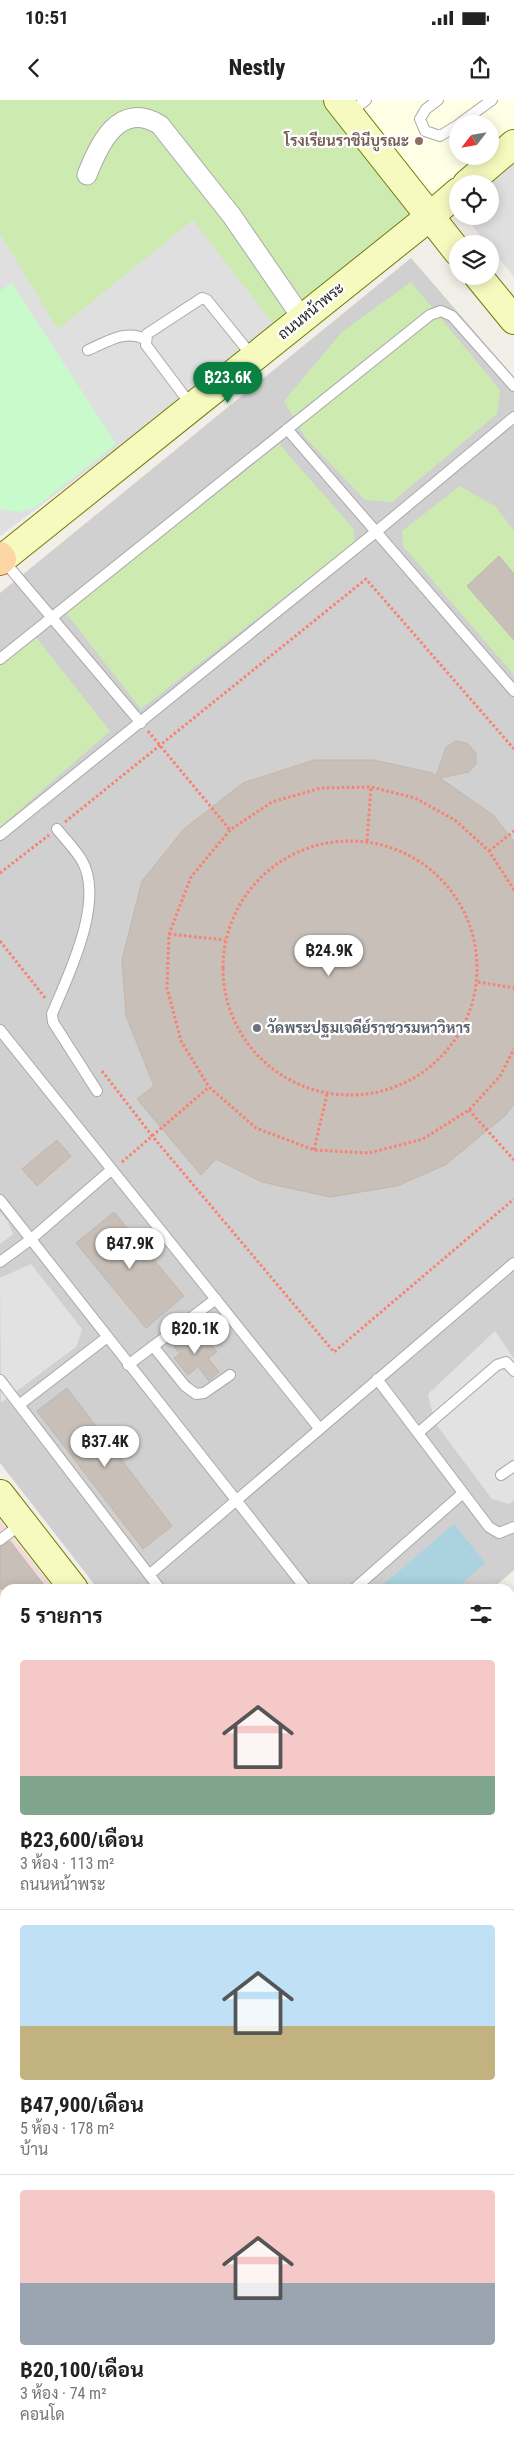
<!DOCTYPE html>
<html lang="th">
<meta charset="utf-8">
<style>
:root{--surface:#fff;--page:#f2f2f2;--text:#222;--muted:#767676;--line:#e0e0e0;--accent:#0b8043}
body{margin:0;font-family:"Roboto Condensed",Sarabun,sans-serif;background:var(--page);color:var(--text);height:100vh;display:flex;flex-direction:column;font-size:19px;white-space:nowrap}
*{box-sizing:border-box;margin:0}
p{font-size:16px;color:var(--muted)}
.icon{flex:none;width:28px;height:28px;fill:none;stroke:currentColor;stroke-width:2;stroke-linecap:round;stroke-linejoin:round}
.map{position:relative;flex:1;overflow:hidden}
.sheet{position:absolute;left:0px;top:1484px;width:515px;height:866px;display:flex;flex-direction:column;background:var(--surface);border-radius:15px 15px 0 0;box-shadow:0 2px 12px #0003}
.sheet>*{flex:none}
.needle{width:32px;rotate:239deg}
.tools{position:absolute;left:449px;top:15px;display:grid;gap:10px}
.tools a{display:grid;place-items:center;width:50px;height:50px;border-radius:50%;background:var(--surface);box-shadow:0 2px 12px #0003;font-size:25px}
.price{position:absolute;translate:-50% -42px;padding:0 11px;border-radius:18px;background:#fff;color:#222;font-size:16px;line-height:32px;filter:drop-shadow(0 1px 2px #0008)}
.price::after{content:'';position:absolute;left:50%;top:30px;width:15px;height:11px;margin-left:-8px;background:inherit;clip-path:polygon(0 0,100% 0,50% 100%)}
.price.active{background:var(--accent);color:#fff}
ul{padding:0;list-style:none}
li{display:grid;align-content:center;gap:10px;height:265px;padding:0 20px}
li+li{border-top:1px solid var(--line)}
li span{display:grid;place-items:center;height:155px;border-radius:5px;color:#555}
li>.icon{margin-inline-start:auto}
span .icon{width:90px;height:90px;fill:#fffc;stroke-width:1}
li b{font-size:21px}
h2{display:flex;justify-content:space-between;align-items:center;height:60px;padding:0 20px;font-size:21px}
.status{display:flex;justify-content:space-between;align-items:center;height:35px;padding:0 25px;background:var(--surface);direction:ltr}
.status svg{height:14px;fill:currentColor}
header{display:flex;justify-content:space-between;align-items:center;height:65px;padding:0 20px;background:var(--surface);font-size:22px;font-weight:800}
.map>svg:first-child{display:block}
</style>
<div class="status"><b>10:51</b><svg viewBox="0 0 49 12"><path d="M0 12V9h3v3zM5 12V6h3v6zM10 12V3h3v9zM15 12V0h3v12zM26 1h20v11H26zM47 4h2v5h-2z"/></svg></div>
<header><svg class="icon" aria-label="back" viewBox="0 0 24 24"><path d="M15 5l-7 7 7 7"/></svg>Nestly<svg class="icon" aria-label="share" viewBox="0 0 24 24"><path d="M12 15V3M7 8l5-5 5 5M5 13v7h14v-7"/></svg></header>
<div class="map">
<svg width="514" height="2349" viewBox="0 0 514 2349">
<rect width="100%" height="100%" fill="#f2efe9"/>
<path fill="#e0dfdf" fill-rule="evenodd" d="M0,0H514V177L490,147V144H487L465,116H490V84H458L277,229L0,436ZM458,24H490V56H458Z
M514,1537V2349H0V1978L5,1974V2345H510V1540Z"/>
<path fill="#f2dad9" d="M0,1421L54,1489H5V1838L0,1832Z"/>
<path fill="#ffffe5" d="M350,0H514V31L490,50V24H458V56H482L427,100Z
M514,1538V1717L510,1712V1541Z"/>
<path fill="#d0d0d0" d="M411,158L514,277V1470L492,1489H98L0,1363V493Z
M5,2293V2345H217L220,2349H0V2297Z"/>
<path fill="#cdebb0" d="M0,0H325L412,113L277,229L193,120L58,229L0,134Z
M411,182L500,290L497,314L392,402L365,400L305,337L284,301L342,232Z
M279,344L353,428L355,442L141,609L66,513Z
M460,386L496,407L514,431V575L403,446L402,431Z
M35,536L110,631L0,727V565Z"/>
<path fill="#c8facc" d="M12,183L116,344L35,408L17,412L0,409V191Z"/>
<path fill="#e2e2e2" d="M0,1112L8,1122L13,1134L0,1144Z
M31,1164L82,1229L77,1246L1,1303L0,1178Z
M495,1231L514,1259V1400L509,1404L492,1399L435,1323L428,1294Z"/>
<path fill="#aad3df" d="M454,1424L485,1463L456,1489H378Z
M0,1922L5,1928V2040L0,2034Z
M263,2345H357L360,2349H267Z"/>
<path fill="#c7bfb8" stroke="#c4b6ab" d="M499,456L514,474V540L467,486Z
M456,641L467,643L476,653V664L469,672L440,678L493,715L514,741V1004L506,1015L445,1065L397,1086L330,1097L262,1082L216,1059L201,1075L137,999L154,986L126,916L122,860L142,781L184,729L243,683L314,660H374L432,673L436,676L446,647Z
M57,1040L71,1056L37,1086L22,1069Z
M114,1112L184,1196L146,1228L76,1143Z
M189,1230L199,1243L206,1238L217,1252L208,1258L219,1272L209,1281L198,1267L188,1275L174,1258L180,1254L172,1244Z
M67,1288L172,1426L143,1449L37,1311Z
M10,1441L47,1489H0V1447Z"/>
<g fill="none" stroke-linecap="round" stroke-linejoin="round">
<g stroke="#a9a9a9" stroke-width="12">
<path id="lane" d="M438,0L426,9L420,19L425,31L440,36L458,25
M349,13L366,0
M459,24L492,0
M88,250C107,242 125,229 145,239
M191,305L146,245L147,234L202,198L207,200L253,257
M287,329L514,591
M3,460L141,623
M0,559L430,215L441,211L452,216L514,286
M57,729C64,738 74,748 81,759C106,799 69,874 52,914L53,922L97,991
M0,735L377,431L514,317
M0,930L319,1328
M0,1100L306,1489
M0,1162L30,1140L111,1070
M153,1246L185,1286L196,1294L204,1293L230,1275
M128,1265L216,1199
M377,1279L489,1427L499,1433L514,1427
M0,1280L160,1489
M19,1305L106,1238
M418,1333L497,1265L506,1262L514,1271
M501,1375L514,1366
M0,1440L21,1424
M149,1475L514,1163
M354,1489L463,1393"/>
</g>
<g stroke="#a9a9a9" stroke-width="21">
<path id="street" d="M87,75C99,44 119,0 160,25L232,116L302,218
M510,1776L514,1773
M0,1852L5,1859
M510,1899L514,1918
M510,2048L514,2047
M0,2064L5,2070
M514,2069V2072
M0,2229L5,2226
M510,2332L514,2330
M235,2345L239,2349
M401,2345L405,2349
M482,2349L488,2345"/>
</g>
<g stroke="#707d05" stroke-width="30">
<path id="secondary" d="M338,0L458,152
M467,84L514,44
M478,176L514,220
M2,459L428,118L458,92
M0,1394L74,1489
M510,1513L514,1509
M0,1951L5,1947"/>
</g>
<g stroke="#a06b00" stroke-width="30">
<path id="primary" d="M0,456L2,459L0,461"/>
</g>
<path stroke="#fa8072" stroke-width="3" stroke-dasharray="2.5 2.5" stroke-linecap="butt" d="M148,631L230,730
M65,722L366,479L514,649
M367,741L371,687
M223 868a127 127 0 1 1 254 0a127 127 0 1 1-254 0Z
M489,751L514,731
M0,773L49,735
M514,790L489,751L455,720L415,698L371,687L321,688L272,702L230,730L191,777L169,834L167,888L181,941L209,987L256,1028L314,1050L369,1053L423,1039L469,1010L500,976L514,949
M169,834L225,840
M0,841L46,899
M478,882L514,888
M102,971L153,1037L334,1252L514,1099
M469,1010L514,1060
M314,1050L327,994
M122,1062L209,987"/>
<use href="#lane" stroke="#fff" stroke-width="10"/>
<use href="#street" stroke="#fff" stroke-width="19"/>
<use href="#secondary" stroke="#f7fabf" stroke-width="28"/>
<use href="#primary" stroke="#fcd6a4" stroke-width="28"/>
</g>
<circle fill="#8d6e63" stroke="#fff" stroke-width="2" cx="419" cy="41" r="5"/>
<circle fill="#6b7280" stroke="#fff" stroke-width="2" cx="257" cy="928" r="5"/>
<g text-anchor="middle" dominant-baseline="central" stroke-width="4.5" stroke-linejoin="round" paint-order="stroke">
<g font-size="15" font-weight="bold" fill="#785e54" stroke="#fff" text-anchor="end">
<text x="409" y="41">โรงเรียนราชินีบูรณะ</text>
</g>
<g font-size="15" fill="#222" stroke="#fff">
<text transform="translate(311 211) rotate(-39)">ถนนหน้าพระ</text>
</g>
<g font-size="15" font-weight="bold" fill="#5b616d" stroke="#fff" text-anchor="start">
<text x="267" y="928">วัดพระปฐมเจดีย์ราชวรมหาวิหาร</text>
</g>
</g>
</svg>
<div class="tools">
<a><svg class="needle" viewBox="-14 -14 28 28"><path d="M0-13l5 13h-10z" fill="#e53935"/><path d="M0 13l5-13h-10z" fill="#767676"/></svg></a>
<a><svg class="icon" aria-label="locate" viewBox="0 0 24 24"><circle cx="12" cy="12" r="6"/><path d="M12 2v4M12 18v4M2 12h4M18 12h4"/></svg></a>
<a><svg class="icon" aria-label="layers" viewBox="0 0 24 24"><path d="M12 4l9 5-9 5-9-5zM3 14l9 5 9-5"/></svg></a>
</div>
<b class="price active" style="left:228px;top:304px">฿23.6K</b>
<b class="price" style="left:329px;top:877px">฿24.9K</b>
<b class="price" style="left:130px;top:1170px">฿47.9K</b>
<b class="price" style="left:195px;top:1255px">฿20.1K</b>
<b class="price" style="left:105px;top:1368px">฿37.4K</b>
<section class="sheet">
<h2>5 รายการ<svg class="icon" aria-label="filters" viewBox="0 0 24 24"><path d="M4 7h16M4 17h16"/><circle cx="9" cy="7" r="2"/><circle cx="15" cy="17" r="2"/></svg></h2>
<ul>
<li><span style="background:linear-gradient(#f6c9c9 75%,#7fa58c 0)"><svg class="icon" aria-label="home" viewBox="0 0 24 24"><path d="M3 11l9-7 9 7M6 9v11h12V9"/></svg></span><div><b>฿23,600/เดือน</b><p>3 ห้อง · 113 m²</p><p>ถนนหน้าพระ</p></div></li>
<li><span style="background:linear-gradient(#bfe0f5 65%,#c2b280 0)"><svg class="icon" aria-label="home" viewBox="0 0 24 24"><path d="M3 11l9-7 9 7M6 9v11h12V9"/></svg></span><div><b>฿47,900/เดือน</b><p>5 ห้อง · 178 m²</p><p>บ้าน</p></div></li>
<li><span style="background:linear-gradient(#f6c9c9 60%,#9aa5b1 0)"><svg class="icon" aria-label="home" viewBox="0 0 24 24"><path d="M3 11l9-7 9 7M6 9v11h12V9"/></svg></span><div><b>฿20,100/เดือน</b><p>3 ห้อง · 74 m²</p><p>คอนโด</p></div></li>
</ul>
</section>
</div>
